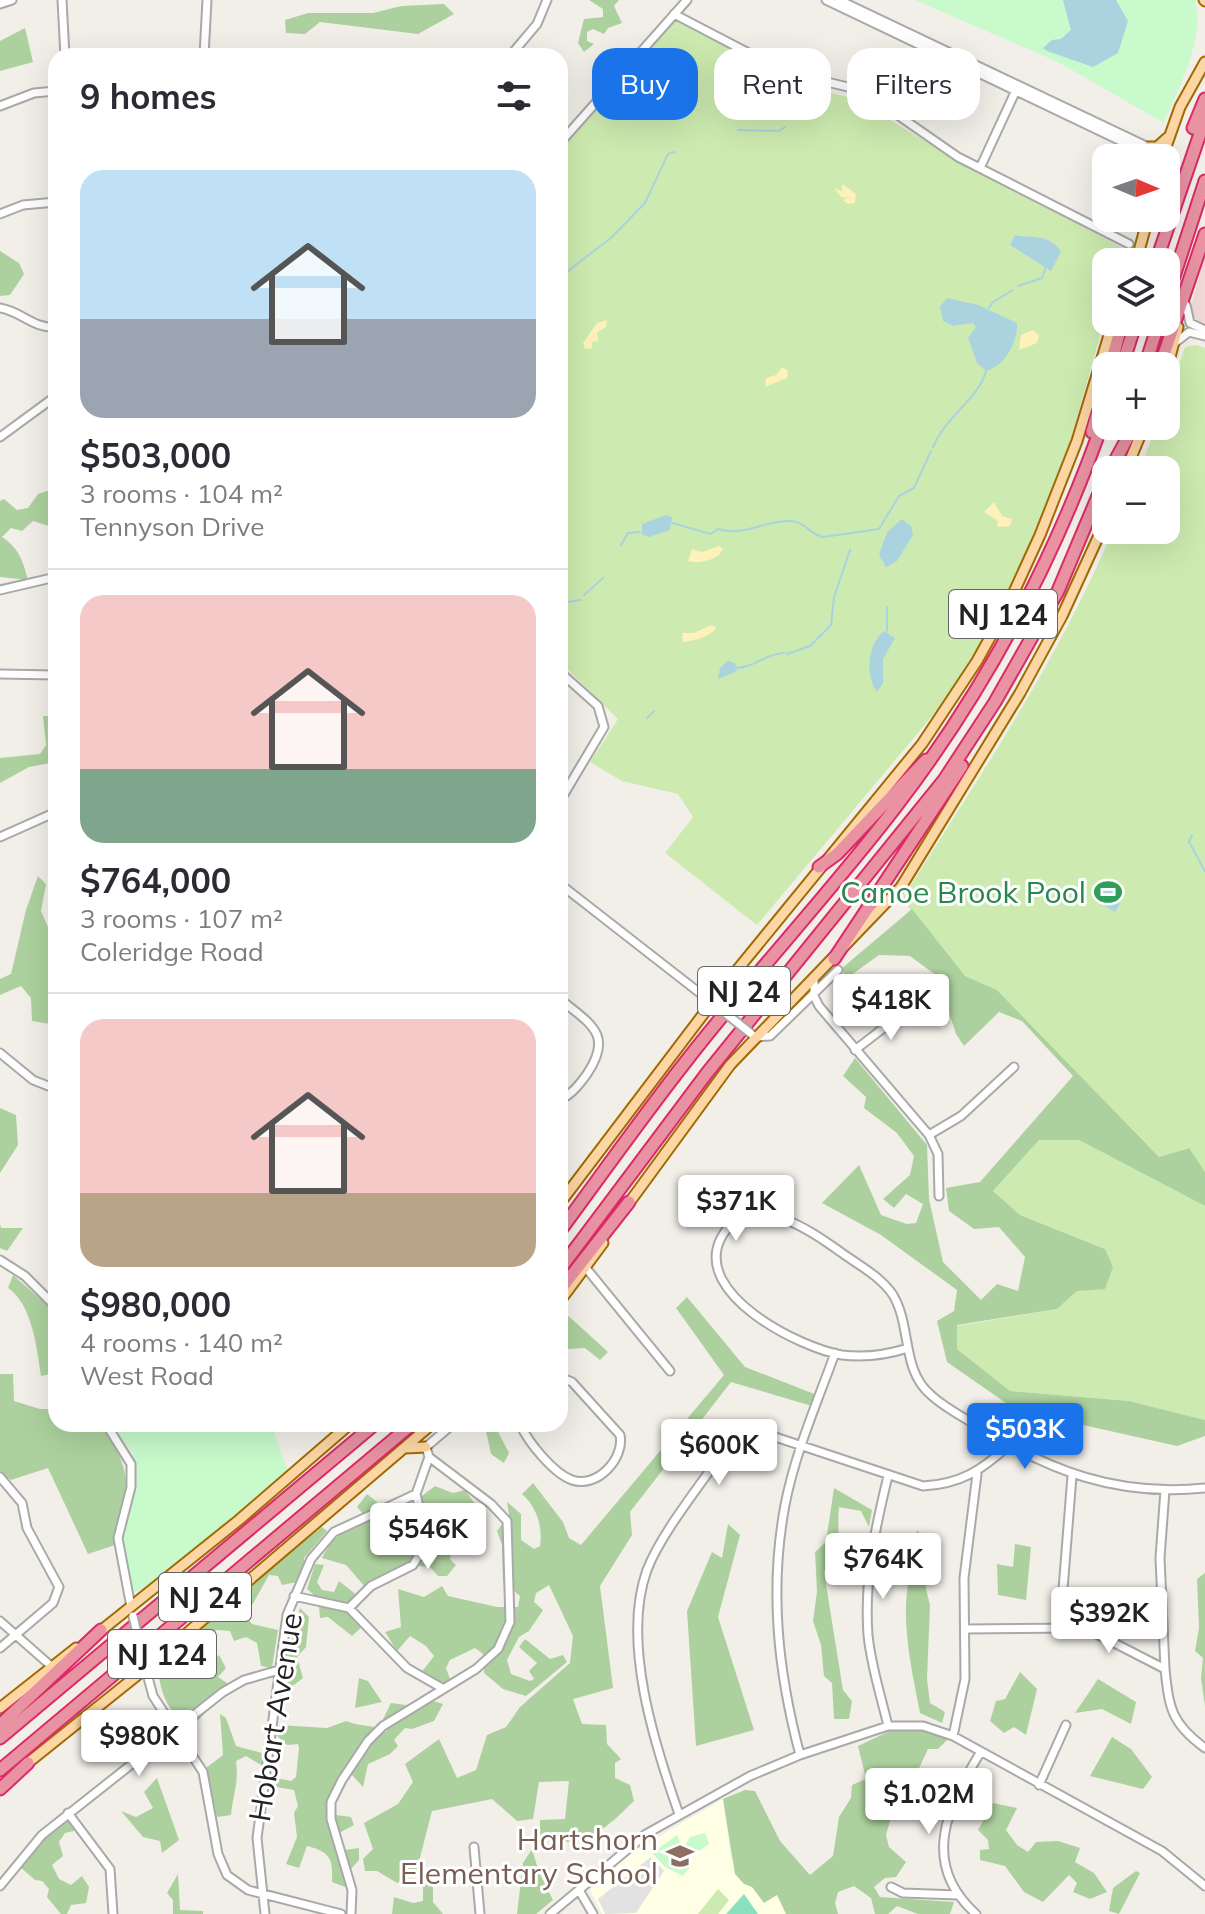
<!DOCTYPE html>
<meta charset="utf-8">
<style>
:root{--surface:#fff;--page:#f2f2f3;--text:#2b2b33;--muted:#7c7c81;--line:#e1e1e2;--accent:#1a73e8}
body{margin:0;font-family:Mulish,sans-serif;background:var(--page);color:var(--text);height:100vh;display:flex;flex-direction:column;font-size:30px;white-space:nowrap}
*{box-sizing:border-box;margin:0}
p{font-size:26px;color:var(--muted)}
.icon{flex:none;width:44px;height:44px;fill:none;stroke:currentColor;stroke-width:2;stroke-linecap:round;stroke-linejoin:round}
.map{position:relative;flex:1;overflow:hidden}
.side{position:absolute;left:48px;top:48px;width:520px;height:1384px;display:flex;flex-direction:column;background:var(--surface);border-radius:24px;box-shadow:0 8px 32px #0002}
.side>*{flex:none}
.banner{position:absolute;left:592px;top:48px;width:492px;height:72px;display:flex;gap:16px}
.needle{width:52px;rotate:92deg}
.buttons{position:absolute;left:1092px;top:144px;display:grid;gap:16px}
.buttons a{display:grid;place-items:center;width:88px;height:88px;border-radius:16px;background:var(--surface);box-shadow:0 8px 32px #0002;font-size:40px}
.price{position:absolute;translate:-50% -68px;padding:0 18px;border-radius:8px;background:#fff;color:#222;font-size:26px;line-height:52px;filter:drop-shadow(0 2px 4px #0008)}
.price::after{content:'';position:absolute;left:50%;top:48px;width:24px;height:18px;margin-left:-12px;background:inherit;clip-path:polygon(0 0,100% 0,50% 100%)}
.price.current{background:var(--accent);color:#fff}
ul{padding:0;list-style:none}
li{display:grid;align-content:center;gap:16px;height:424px;padding:0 32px}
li+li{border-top:2px solid var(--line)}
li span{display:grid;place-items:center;height:248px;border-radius:24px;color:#555}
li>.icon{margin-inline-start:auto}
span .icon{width:144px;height:144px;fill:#fffc;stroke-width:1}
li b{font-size:34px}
h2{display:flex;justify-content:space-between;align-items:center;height:96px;padding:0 32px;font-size:34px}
.tag{padding:0 28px;border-radius:24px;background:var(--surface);box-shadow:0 8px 32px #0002;font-size:28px;line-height:72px}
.tag.current{background:var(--accent);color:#fff}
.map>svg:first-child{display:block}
</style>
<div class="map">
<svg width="1205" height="1914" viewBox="0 0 1205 1914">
<rect width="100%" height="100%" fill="#f2efe9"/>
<path fill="#f2dad9" d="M1205,257V324L1197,321L1190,310Z"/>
<path fill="#ffffe5" d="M723,1799L731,1858L752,1886L777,1895L786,1914H602L590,1890L631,1853Z"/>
<path fill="#cdebb0" d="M679,20L756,62L775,79L855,99L940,150L1128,251L1125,262H1106V315L1069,445L1028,547L990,627L943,703L757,925L665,853L693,817L678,794L622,781L590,762L618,719L560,662V151L673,21Z
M1196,345L1205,348V1172L1188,1148L1159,1157L997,990L965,976L902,899C978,779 1058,661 1113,530H1166V470H1139L1157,426H1166V406L1185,347Z
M1039,1140H1079L1205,1206V1420L1129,1401L1010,1391L957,1349V1326L1057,1309L1077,1291L1105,1249L1020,1215L993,1191Z
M718,1889L729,1900L718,1914H698Z"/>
<path fill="#add19e" d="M589,0H619L614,6L622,23L608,28L604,34L593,29L587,32V41L594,44L584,52L578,43L584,19L603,17V9Z
M444,4L454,14L418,34L320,22L305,34L286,33L285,20L308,13H373L401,6Z
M25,28L33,62L0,71V41Z
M0,251L19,263L24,274L10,295L0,296Z
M56,488V505L52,507L49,526L33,521L22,531L11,528L2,537C19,548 23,561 28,580L0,577V501L4,499L17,510L28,508L38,494Z
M43,716H56V762L29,767L0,783V758L40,754L46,745Z
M38,876L46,884L41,911L55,943L51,966L56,968V1025L32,1021L31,998L21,986L0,995V979L11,974L26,910Z
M912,909L965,976L997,990L1159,1157L1189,1148L1205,1172V1206L1079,1140H1039L993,1191L1020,1215L1105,1249L1113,1267L1105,1289L1077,1291L1057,1309L957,1325V1349L1010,1391L1129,1401L1205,1420V1436L1177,1446L1016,1410L947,1362L937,1321L954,1311L957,1290L881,1235L822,1203L859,1165L881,1215L907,1224L916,1223L923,1204L906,1194L894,1208L883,1199L910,1175L914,1156L897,1133L864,1108L866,1097L843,1076L855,1058L927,1145L929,1199L943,1262L981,1300L997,1284L1018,1291L1025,1257L999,1227L974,1229L949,1211L946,1188L980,1182L1073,1076L1022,1021L999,1012L964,1046L956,1034L937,976L910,956L879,955L847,978L841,969Z
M907,981L911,1004L899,1012L859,996L853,983L873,984L889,993Z
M0,1108L16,1115L18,1145L0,1173Z
M0,1224L1,1228H23L7,1251L0,1248Z
M13,1275L56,1313V1373L41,1376C37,1348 32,1304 8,1288Z
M687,1297L745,1367L817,1395L812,1406L731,1382L630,1512L632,1535L600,1586L613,1688L573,1699L582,1724L606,1725L607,1744L621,1759L615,1763V1778L630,1785L634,1801C603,1831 584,1851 540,1838V1820L565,1819L569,1781L539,1782L533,1819L517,1821L492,1799L432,1811L416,1873L397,1883L377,1871H365L363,1859L373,1849L364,1823L398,1804L413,1782L405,1764L439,1739L457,1778L476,1770L487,1735L506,1727L520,1707L570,1663L573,1636L549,1585L536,1593L534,1602L543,1610L529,1631L519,1637L507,1660L511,1674L530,1681L534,1679L529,1671L537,1663L519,1647L525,1639L550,1659L563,1655L567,1662L526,1696L503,1689L484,1673L483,1654L475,1648L450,1660L446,1668L450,1679L442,1684L421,1673L434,1656L426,1646L410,1636L397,1651L385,1632L401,1627L398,1589L424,1597L442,1586L448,1596L497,1607H518L520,1596L503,1582L502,1545L497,1531L509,1515L507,1502L521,1514V1540L534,1549L540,1546C543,1528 537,1507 522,1494L533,1483L563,1522L569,1538L581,1545L724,1375L676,1308Z
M563,1311L608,1352L600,1360L585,1348L568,1349L560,1345V1314Z
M0,1374H13L14,1401L40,1409H56V1424H101C137,1480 127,1483 115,1545L88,1554L48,1468L11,1480L0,1473Z
M494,1424L509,1453L504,1463L491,1454L486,1431Z
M435,1486L453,1493L465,1490L475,1504L469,1524L461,1523C459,1510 455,1506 442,1504L429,1521L433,1531L445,1534L455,1527L450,1559L456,1565L447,1576H438L430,1567L409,1565L385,1575L366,1588L346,1565L322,1558C333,1536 345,1528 369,1521L357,1507L367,1494L377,1502L380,1519L396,1511L400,1526L414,1534L421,1527L410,1505Z
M834,1488L872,1510L869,1527L861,1511L839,1507C836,1532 845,1552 824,1572L843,1690L852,1701L849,1719H834L832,1683L824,1676L821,1645L813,1621L817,1592L815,1552L826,1542Z
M728,1524L740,1535L718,1617L754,1730L696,1746L687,1611L712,1552L722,1558Z
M322,1527L327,1531L304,1558V1570L297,1582L282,1585L278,1576L269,1575L246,1616L252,1624L278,1630L272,1668L261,1666L257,1643L246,1637L234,1641L230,1631L217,1630L208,1636L203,1648L208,1655L207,1664L219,1655L226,1668L218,1677L227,1683L229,1691L217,1699H205L201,1705L206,1712L191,1728C168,1713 160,1694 158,1667L211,1616Z
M917,1530L928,1545L926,1589L930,1605L927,1679L930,1703L945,1712L942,1723L920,1713C913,1677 905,1641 906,1605C907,1579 914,1556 917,1530Z
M1015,1544L1031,1547L1026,1600L998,1595L997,1564L1013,1567Z
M315,1564L324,1565L317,1582L322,1590L334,1592L339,1581L363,1600L356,1610L315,1596L307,1589Z
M1205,1573V1706L1201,1678L1203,1658L1195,1651L1199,1628L1197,1579Z
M330,1605L346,1611L362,1627L352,1636L328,1617L320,1618L319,1606Z
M300,1608L309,1617L306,1647L297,1657L303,1678L286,1691L280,1684Z
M1020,1672L1037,1689L1026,1735L1014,1727L1004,1733L990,1721L996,1701L1005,1699Z
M359,1678L368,1681L382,1702L355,1708Z
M1098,1679L1136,1702L1131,1724L1102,1709L1075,1713Z
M430,1700L443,1704L434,1721L412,1729L405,1728L394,1740L398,1746L390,1754L368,1764L363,1787L352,1775L344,1773L329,1814L351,1817L354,1825L337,1834V1851L359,1848V1860L350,1870L345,1887L332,1882C333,1858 330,1852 307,1846L299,1868L286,1864L297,1837L294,1813L298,1806L294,1790L276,1787V1778L291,1781L296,1777L299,1748L298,1744L287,1745L277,1736L279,1725L327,1728L346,1721C360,1727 374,1724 386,1732L390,1725L383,1719L391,1703L406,1705L411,1712Z
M220,1714L226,1718L236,1746L262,1753L263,1766L246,1756L236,1761C239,1783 233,1794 231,1815L217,1817L206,1768L223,1755Z
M898,1727L928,1731L948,1739L938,1749H928L907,1794L896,1800L886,1835L889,1847L906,1862L896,1877L885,1878L874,1887L880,1897L954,1902L950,1914H918L897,1906L888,1914H875L871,1898L854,1886L838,1892L835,1903L838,1914H786L777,1895L764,1903L752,1887L744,1884L735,1874L723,1799L745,1790L755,1791L780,1841L810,1875L833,1856L839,1817L851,1798L852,1785L866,1779L858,1746Z
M1112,1737L1131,1749L1152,1777L1143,1789L1090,1776Z
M157,1778L179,1840L162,1853L160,1841L143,1837L121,1811L136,1817L153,1808L144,1792Z
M993,1803L1017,1808L1006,1830L1017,1845L1028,1852L1036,1842L1058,1841L1080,1848L1075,1862L1094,1873L1107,1892L1090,1899L1073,1892L1077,1883L1069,1875L1043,1902L1024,1892L1005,1866L980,1860V1850L989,1849L988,1840L978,1830Z
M69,1819L78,1830L65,1833L59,1842L63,1856L52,1865L59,1879L71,1885L82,1876L89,1887L86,1903L71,1905L67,1914H61L47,1897L49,1889L42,1881L35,1880L20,1867L33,1847Z
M532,1849L539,1872L553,1900L536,1914H517L523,1863Z
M1136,1871L1140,1873L1119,1914L1109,1911L1113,1888Z
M178,1874L180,1910L203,1911V1914H173V1900L167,1893Z
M433,1877V1902L443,1914H392L394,1897L413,1903L423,1901V1878Z"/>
<path fill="#fff1ba" d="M842,184L856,194L855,203L848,204L843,200L849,196L842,198L834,188L842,191Z
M607,320L606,327L597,332L598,341L592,342V348L585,349L583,343L597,323Z
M1032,330L1039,335L1037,343L1019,350L1021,335Z
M782,367L788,371L787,378L765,387L766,378L776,375Z
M994,502L1002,516L1012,519L1010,526L998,527L997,520L984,512Z
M719,546L723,549C718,561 697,564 688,561L692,549L702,552Z
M711,625L716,627C712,637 692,641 683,642L682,633H694Z"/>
<path fill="#c8facc" d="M915,0H1195C1205,40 1179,86 1164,123L1058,62Z
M111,1424H271L288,1471L162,1578L133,1593L122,1543L136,1479L133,1454Z
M705,1833L709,1844L690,1857L685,1845L690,1837Z
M677,1835L690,1867L683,1876L665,1867L652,1853Z"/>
<path fill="#88e0be" d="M744,1894L758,1914H726Z"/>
<path fill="#e2e2e2" d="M651,1857L664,1871L636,1913L605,1914L598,1899Z"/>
<path fill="#aad3df" d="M1063,0H1116L1128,21L1118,53L1093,67L1047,51L1043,48L1052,40L1061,39L1071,30Z
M1015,235C1032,238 1051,234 1061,252L1051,271L1010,245Z
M947,298L978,305L1017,323C1018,342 1005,366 986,371L977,363L968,338L976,327L973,323L953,326L943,321L940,307Z
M666,515L672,517L670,530L649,537L642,534V524Z
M902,519L911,526L913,535L897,561L886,567L879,555L887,532Z
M884,631L895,638L883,659V683L877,692C865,676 867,644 884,631Z
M728,661L735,663L737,671L718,679L720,668Z
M1108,882L1116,887L1110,897L1120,904L1115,912L1097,901Z"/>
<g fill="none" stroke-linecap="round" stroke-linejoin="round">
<path stroke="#aad3df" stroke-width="2" d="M738,130L779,131L785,127
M560,277L611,238L645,203L668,154L675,152
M1018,286L1042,278L1046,266
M989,308L993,302L1013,290
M933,447C946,416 979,398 986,371
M672,523L711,534L718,529C744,537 764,520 791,521C806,522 810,535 823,537L879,529L899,496L914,488L931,451
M621,545L628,533L640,532
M584,595L603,578
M560,609L568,602L581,600
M887,631V607
M787,654L810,646L831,625L834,597L850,550
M735,668C755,668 766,653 784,653
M647,718L654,711
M1192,835L1189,842L1205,871"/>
<g stroke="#a9a9a9" stroke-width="11">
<path id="minor" d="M62,0L65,56
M826,0L1146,153L1148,147L839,0
M0,4L12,0
M674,14L785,72L848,87L876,100L958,157L1129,244
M163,56H192
M204,56L207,0
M510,56L537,24L547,0
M0,106L34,93L56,91
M560,143L687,0
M980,168L1017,88
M0,214L23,205L56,202
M1186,305L1190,323L1205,330
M0,308C21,311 33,329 56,327
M1176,342L1189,332L1205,336
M0,437L56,396
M0,590L56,577
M560,672L598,706L604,727L560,801
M0,674L56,675
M0,837L56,812
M560,884L719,1008
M814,979V996L819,1006L929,1135L938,1154L939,1196
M560,999C590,1024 614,1034 587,1074C579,1085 572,1094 560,1100
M749,1032L755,1037L770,1036L838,970
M855,1050L907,1010
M0,1053L33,1080L56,1089
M929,1135L961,1116L1014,1067
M0,1260L25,1276L56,1307
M586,1268L670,1371
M908,1348C886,1355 865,1358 842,1355C800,1348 692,1294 721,1238C749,1186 811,1231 842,1253C859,1265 881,1277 893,1295C912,1327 901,1370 931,1395C944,1407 961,1416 976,1425C1049,1471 1117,1497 1205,1488
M106,1424L131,1464V1487L118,1538L131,1607
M520,1424C528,1442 553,1473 572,1480C597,1489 625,1458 620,1435L572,1382L560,1377
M888,1476C875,1529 864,1580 868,1635C871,1666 881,1696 888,1726
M0,1477L22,1503L27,1528L59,1587L53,1603L0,1648
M294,1596L349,1608L407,1668L442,1688
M349,1608L371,1586L413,1565L418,1557L423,1522L416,1494
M0,1621L51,1666
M1060,1627L1072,1476
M965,1629L1085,1628L1165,1669C1169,1709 1172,1724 1205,1748
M143,1659L153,1696L203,1772L218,1854L227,1875L248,1890L341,1914
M1165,1669L1160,1558L1165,1490
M953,1736L965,1679L964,1578L977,1474
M800,1755C778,1672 769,1590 785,1505C795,1453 817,1403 835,1353
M1039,1785L1066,1725
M68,1813L110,1869L113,1914
M679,1814C655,1746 621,1641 647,1570C662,1531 706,1478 730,1442L742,1433L757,1431L923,1486C961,1484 982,1470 1009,1445
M474,1847L480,1914
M0,1886L42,1835L223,1692L244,1680L279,1670
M891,1887L903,1893L958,1895
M579,1890L593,1914
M265,1914L257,1838L287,1615L311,1559L334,1532L416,1494L429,1457L426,1447L453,1424
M351,1914L352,1890L331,1819V1802L342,1780L368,1741L383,1726L476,1669L498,1649L510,1622L507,1521L491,1504L429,1457
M550,1914L646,1834L750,1776L800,1755L888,1726H923L953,1736L1162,1851L1205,1886
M976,1914C919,1863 948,1806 980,1753"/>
</g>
<g stroke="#a06b00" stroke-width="13">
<path id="major" d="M1204,0L1205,1
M1148,147H1157L1167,138
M1146,153L1152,158
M1162,158L1180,107L1205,62
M1136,262L1148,218
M1166,372L1178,327
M1126,470L1144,426
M560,1203L733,975L922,744L977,661L1008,605L1040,535L1077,441L1113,322
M626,1207L730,1065L901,887L1020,693L1062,616L1106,520
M560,1301L603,1243
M405,1448L426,1447
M98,1633L239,1520L350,1424
M0,1708L76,1648
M24,1766L145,1669L432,1424"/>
</g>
<g stroke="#dc2a67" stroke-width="15">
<path id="highway" d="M1193,128L1205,99
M1156,262L1205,119
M1166,301L1205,181
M1111,366L1122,322
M1122,366L1136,322
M1145,366L1159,322
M1160,366L1205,234
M1092,432L1106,383
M1110,470L1134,426
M819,867L837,854L926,760
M834,959L962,766
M560,1231C602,1174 643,1116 687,1060C754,974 829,894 895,808C987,688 1057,555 1106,413
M560,1269L707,1073L944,780L995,702L1058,591L1106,477
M560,1290L629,1202
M0,1725L101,1630
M0,1738L375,1424
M0,1770L412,1424
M0,1789L28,1763"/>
</g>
<use href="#minor" stroke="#fff" stroke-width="7"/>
<use href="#major" stroke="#fcd6a4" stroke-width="9"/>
<use href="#highway" stroke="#e892a2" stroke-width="11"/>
<g stroke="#a9a9a9" stroke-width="11" stroke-linecap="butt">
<path id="minor-bridge" d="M719,1008L749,1032
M133,1616L143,1659"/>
</g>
<use href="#minor-bridge" stroke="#fff" stroke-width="7"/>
</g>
<defs>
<g id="stadium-bare" transform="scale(2.16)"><path d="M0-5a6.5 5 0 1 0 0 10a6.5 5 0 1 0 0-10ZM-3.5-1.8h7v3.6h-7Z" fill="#2e9e5b" stroke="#fff" stroke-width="2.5" paint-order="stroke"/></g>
<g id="school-bare" transform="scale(2.16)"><path d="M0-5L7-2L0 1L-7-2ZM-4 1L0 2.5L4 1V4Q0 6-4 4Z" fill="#8d6e63" stroke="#fff" stroke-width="2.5" paint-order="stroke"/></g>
</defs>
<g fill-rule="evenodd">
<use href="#stadium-bare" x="1108" y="892"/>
<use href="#school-bare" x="680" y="1856"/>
</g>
<g text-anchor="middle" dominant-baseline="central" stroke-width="6" stroke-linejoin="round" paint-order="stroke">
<g fill="#fff" stroke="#646464" stroke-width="2">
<rect x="949" y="590" width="108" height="48" rx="6"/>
<rect x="698" y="967" width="92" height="48" rx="6"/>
<rect x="159" y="1573" width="92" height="48" rx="6"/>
<rect x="108" y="1630" width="108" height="48" rx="6"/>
</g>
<g font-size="28" font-weight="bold" fill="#222">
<text x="1003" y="614">NJ 124</text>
<text x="744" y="991">NJ 24</text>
<text x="205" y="1597">NJ 24</text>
<text x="162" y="1654">NJ 124</text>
</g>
<g font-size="30" fill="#27864d" stroke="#fff" text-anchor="end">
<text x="1086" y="892">Canoe Brook Pool</text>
</g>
<g font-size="30" fill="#222" stroke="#fff">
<text transform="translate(275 1717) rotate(-81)">Hobart Avenue</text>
</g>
<g font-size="30" fill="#785e54" stroke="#fff" text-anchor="end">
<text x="658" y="1839">Hartshorn<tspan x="658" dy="34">Elementary School</tspan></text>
</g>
</g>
</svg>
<div class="buttons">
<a><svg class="needle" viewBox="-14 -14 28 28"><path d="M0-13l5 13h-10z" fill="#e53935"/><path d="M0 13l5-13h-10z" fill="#7c7c81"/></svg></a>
<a><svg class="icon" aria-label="layers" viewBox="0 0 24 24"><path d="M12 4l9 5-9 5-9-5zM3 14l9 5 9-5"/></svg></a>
<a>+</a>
<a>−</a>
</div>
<b class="price" style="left:891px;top:1042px">$418K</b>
<b class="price" style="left:736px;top:1243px">$371K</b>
<b class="price current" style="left:1025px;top:1471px">$503K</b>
<b class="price" style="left:719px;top:1487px">$600K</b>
<b class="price" style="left:428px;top:1571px">$546K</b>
<b class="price" style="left:883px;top:1601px">$764K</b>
<b class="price" style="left:1109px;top:1655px">$392K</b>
<b class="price" style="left:139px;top:1778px">$980K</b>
<b class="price" style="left:929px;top:1836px">$1.02M</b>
<div class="banner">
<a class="tag current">Buy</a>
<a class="tag">Rent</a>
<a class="tag">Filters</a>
</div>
<section class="side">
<h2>9 homes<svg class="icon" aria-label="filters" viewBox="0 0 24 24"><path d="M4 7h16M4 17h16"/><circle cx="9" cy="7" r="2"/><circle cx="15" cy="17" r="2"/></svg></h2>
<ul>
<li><span style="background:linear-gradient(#bfe0f5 60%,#9aa5b1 0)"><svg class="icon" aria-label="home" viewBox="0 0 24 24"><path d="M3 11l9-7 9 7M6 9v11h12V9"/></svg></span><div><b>$503,000</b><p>3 rooms · 104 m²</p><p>Tennyson Drive</p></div></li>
<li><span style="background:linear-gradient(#f6c9c9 70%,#7fa58c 0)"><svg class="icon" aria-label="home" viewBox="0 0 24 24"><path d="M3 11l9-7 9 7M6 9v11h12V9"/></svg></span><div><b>$764,000</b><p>3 rooms · 107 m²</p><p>Coleridge Road</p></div></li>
<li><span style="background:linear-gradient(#f6c9c9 70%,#b9a48a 0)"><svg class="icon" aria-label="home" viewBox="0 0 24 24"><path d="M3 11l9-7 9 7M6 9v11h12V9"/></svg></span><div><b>$980,000</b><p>4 rooms · 140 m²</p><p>West Road</p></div></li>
</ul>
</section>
</div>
